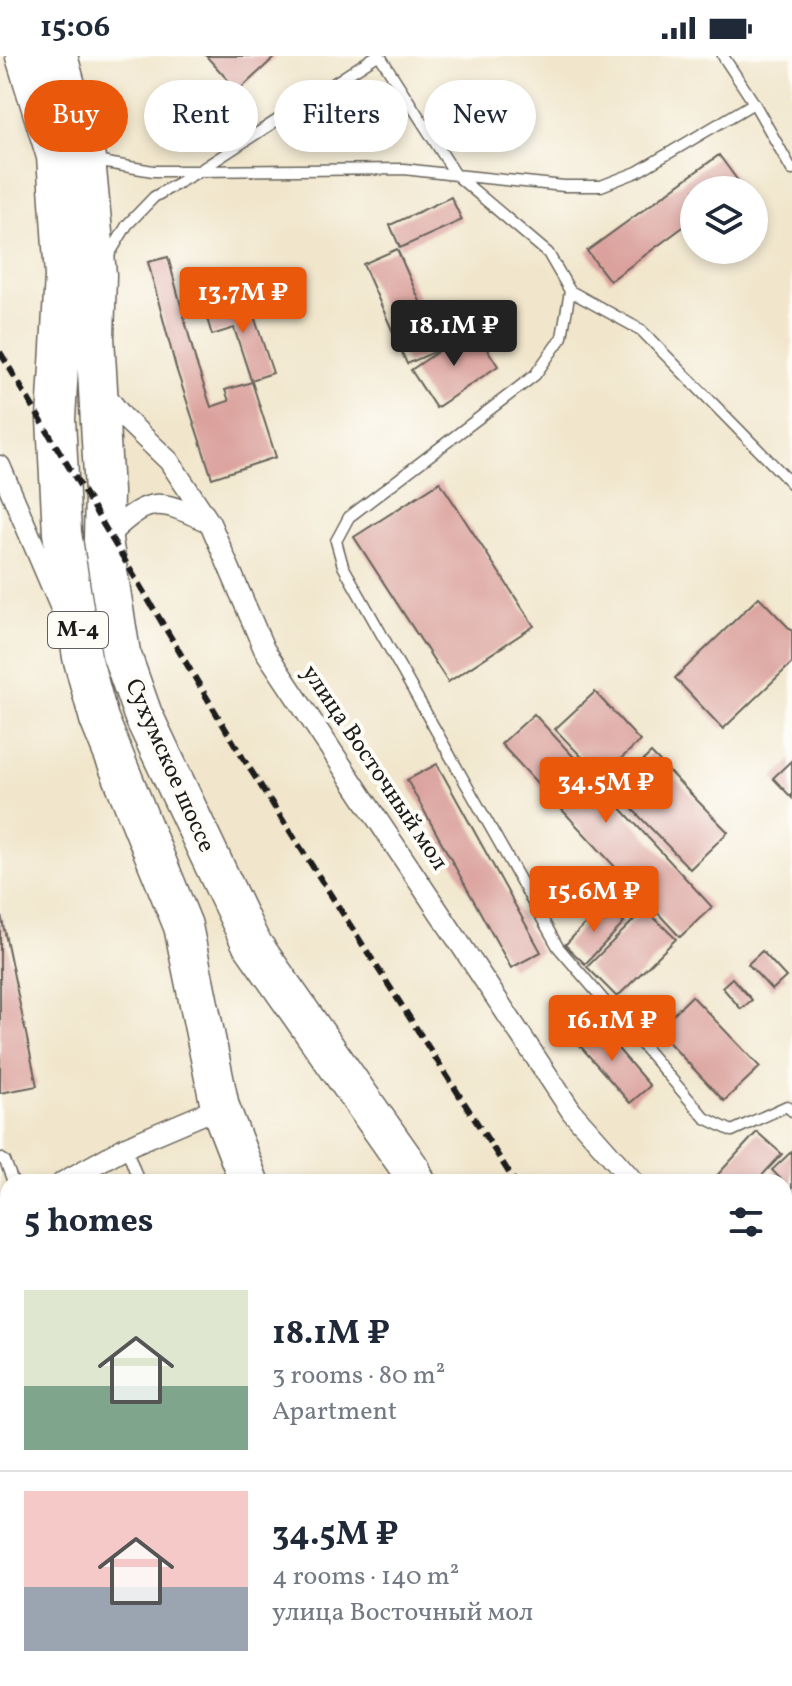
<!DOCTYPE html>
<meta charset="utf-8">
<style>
:root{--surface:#fff;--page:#f6f6f7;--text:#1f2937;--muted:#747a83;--line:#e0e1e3;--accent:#ea580c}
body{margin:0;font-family:Vollkorn,serif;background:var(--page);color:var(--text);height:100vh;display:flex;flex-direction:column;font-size:30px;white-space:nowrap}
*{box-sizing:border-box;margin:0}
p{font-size:26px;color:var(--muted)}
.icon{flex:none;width:44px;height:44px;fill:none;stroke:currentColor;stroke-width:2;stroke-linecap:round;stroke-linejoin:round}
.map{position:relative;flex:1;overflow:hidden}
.side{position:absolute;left:0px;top:1118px;width:792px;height:512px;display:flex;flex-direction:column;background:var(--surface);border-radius:24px 24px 0 0;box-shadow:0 4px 12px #0003}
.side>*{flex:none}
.hud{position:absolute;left:24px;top:24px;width:744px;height:72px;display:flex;gap:16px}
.controls{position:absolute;left:680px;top:120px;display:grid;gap:16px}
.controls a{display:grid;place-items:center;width:88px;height:88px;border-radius:50%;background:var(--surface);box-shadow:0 4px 12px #0003;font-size:40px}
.price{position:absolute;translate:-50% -68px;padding:0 18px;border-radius:8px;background:var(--accent);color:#fff;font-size:26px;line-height:52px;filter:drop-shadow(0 2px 4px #0008)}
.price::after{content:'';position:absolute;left:50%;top:48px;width:24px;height:18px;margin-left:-12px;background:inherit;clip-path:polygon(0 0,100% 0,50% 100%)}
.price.selected{background:#222;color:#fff}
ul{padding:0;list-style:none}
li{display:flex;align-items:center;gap:24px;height:200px;padding:0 24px}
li+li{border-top:2px solid var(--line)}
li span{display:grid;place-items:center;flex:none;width:224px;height:160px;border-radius:0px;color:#555}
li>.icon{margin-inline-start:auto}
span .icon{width:96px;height:96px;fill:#fffc;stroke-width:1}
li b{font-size:34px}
h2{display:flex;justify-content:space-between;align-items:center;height:96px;padding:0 24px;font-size:34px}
.tag{padding:0 28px;border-radius:36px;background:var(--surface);box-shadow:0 4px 12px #0003;font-size:28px;line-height:72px}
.tag.selected{background:var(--accent);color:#fff}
.status{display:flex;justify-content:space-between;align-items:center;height:56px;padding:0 40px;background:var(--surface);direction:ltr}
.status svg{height:22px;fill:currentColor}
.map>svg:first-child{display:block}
</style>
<div class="status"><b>15:06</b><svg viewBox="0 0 49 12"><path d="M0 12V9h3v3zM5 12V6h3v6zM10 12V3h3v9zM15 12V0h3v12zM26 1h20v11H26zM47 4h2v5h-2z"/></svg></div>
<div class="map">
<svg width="792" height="1630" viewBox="0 0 792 1630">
<rect width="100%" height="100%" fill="#fdfcf7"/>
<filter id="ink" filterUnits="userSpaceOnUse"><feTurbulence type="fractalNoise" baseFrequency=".0125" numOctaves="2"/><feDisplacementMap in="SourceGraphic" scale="16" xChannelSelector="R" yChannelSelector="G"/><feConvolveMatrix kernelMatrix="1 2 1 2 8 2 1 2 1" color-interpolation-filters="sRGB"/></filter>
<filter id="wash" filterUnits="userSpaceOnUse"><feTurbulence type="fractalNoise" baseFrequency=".006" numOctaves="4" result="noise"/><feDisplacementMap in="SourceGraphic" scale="32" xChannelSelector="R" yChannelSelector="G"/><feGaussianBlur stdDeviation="1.8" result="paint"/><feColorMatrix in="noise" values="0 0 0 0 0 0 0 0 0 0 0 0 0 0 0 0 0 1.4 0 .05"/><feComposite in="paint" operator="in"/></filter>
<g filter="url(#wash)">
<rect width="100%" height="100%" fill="#f1e6cc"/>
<path fill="#b6d47a" stroke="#69784b" stroke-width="2" d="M8,1563V1622H26L28,1630H0V1565Z"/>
<g id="blocks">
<path fill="#dba29d" d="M206,0H276L238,35Z
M470,29L496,70L472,88L444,48Z
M719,99L741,129L734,134H694V163L610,225L587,195Z
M451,141L462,164L400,192L390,169Z
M397,193L441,293L407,308L363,208Z
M168,201L196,306L211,351L229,345L225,334L252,326L276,401L212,422L176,312L148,206Z
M248,242L273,317L251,324L234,272L212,279L205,256Z
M473,272L498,310L436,352L411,314Z
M440,426L534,570L448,626L354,481Z
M759,541L792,575V607L723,673L675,622Z
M595,636L640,685L601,721L555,673Z
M534,658L712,851L680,881L501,688Z
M651,697L728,776L690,813L613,733Z
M792,704V742L773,722Z
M437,708L541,896L511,912L407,724Z
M604,848L624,867L585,908L565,889Z
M645,853L676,883L617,941L587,911Z
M0,854L37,1030L0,1037Z
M762,895L786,921L772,934L748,908Z
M732,922L752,944L741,953L722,931Z
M692,940L760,1011L724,1045L657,974Z
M595,966L650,1030L630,1047L575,984Z
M757,1076L782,1098L756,1126H711Z
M792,1095V1135L772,1114Z
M8,1212V1349H6L3,1328L0,1329V1214Z
M789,1490L792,1505L784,1508V1492Z
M402,1622H455L458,1630H406Z"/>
</g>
</g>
<g filter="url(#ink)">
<use href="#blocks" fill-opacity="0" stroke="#67635a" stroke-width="2"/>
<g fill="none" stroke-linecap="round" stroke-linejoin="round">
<g stroke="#67635a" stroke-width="13">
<path id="lane" d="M380,0L456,119L564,130H601L637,116L754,47
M723,0L754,47L792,114
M95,105L153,115H199L376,0
M106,204L127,169L154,141L199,115L404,113L456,119L548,197L570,235L562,281L535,319L349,461L336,485L343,510L558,891L705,1062L732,1075L787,1050L792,1055
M570,235L641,274L792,428
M126,1091L139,1126
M0,1102L5,1105L13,1126
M209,1630L222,1622"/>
</g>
<g stroke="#67635a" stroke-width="23">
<path id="street" d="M103,332L107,341L122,360L169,405L210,467L264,593L572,1056L634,1126
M0,410L63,557
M103,484C149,441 154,440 210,467
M63,1126L126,1091L220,1051
M0,1158L8,1154
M784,1296L792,1305
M0,1524H8"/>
</g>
<g stroke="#67635a" stroke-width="41">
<path id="highway" d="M25,0L56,100L64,220L56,363L62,477L82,601L99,663L183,870L220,1051L249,1126
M58,0L86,103L97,219L95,281L104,436L103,484L121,597L143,659L250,885L411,1114L416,1126
M536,1622L540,1630
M576,1622L580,1630"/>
</g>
<use href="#lane" stroke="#fff" stroke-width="10"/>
<use href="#street" stroke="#fff" stroke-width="20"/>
<use href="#highway" stroke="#fff" stroke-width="38"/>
<path stroke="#1c1c1c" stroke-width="6" stroke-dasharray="12 6" stroke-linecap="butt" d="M0,296L243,702L515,1126
M746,1622L750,1630"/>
</g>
</g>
<g text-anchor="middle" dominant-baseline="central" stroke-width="8" stroke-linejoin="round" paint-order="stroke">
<rect fill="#fdfcf7" stroke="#605f5e" stroke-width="2" x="48" y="556" width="60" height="36" rx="6"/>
<g font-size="22" font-weight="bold" fill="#1c1c1c">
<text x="78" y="574">М-4</text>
</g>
<g font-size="24" fill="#1c1c1c" stroke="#fdfcf7">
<text transform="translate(169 710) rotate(66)">Сухумское шоссе</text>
<text transform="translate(374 712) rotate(56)">улица Восточный мол</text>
</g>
</g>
</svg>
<div class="controls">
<a><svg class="icon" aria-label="layers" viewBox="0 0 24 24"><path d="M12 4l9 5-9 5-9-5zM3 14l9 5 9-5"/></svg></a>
</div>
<b class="price" style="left:243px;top:279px">13.7M ₽</b>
<b class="price selected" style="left:454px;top:312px">18.1M ₽</b>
<b class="price" style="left:606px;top:769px">34.5M ₽</b>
<b class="price" style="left:594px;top:878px">15.6M ₽</b>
<b class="price" style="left:612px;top:1007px">16.1M ₽</b>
<div class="hud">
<a class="tag selected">Buy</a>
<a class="tag">Rent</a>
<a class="tag">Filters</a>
<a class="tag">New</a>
</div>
<section class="side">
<h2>5 homes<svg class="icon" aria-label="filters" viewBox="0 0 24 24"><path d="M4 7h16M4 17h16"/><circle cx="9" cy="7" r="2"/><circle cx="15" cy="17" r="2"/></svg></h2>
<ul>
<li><span style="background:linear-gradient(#dfe7d0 60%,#7fa58c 0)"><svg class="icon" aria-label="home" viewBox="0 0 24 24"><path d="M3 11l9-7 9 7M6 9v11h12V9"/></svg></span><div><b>18.1M ₽</b><p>3 rooms · 80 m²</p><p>Apartment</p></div></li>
<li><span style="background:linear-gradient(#f6c9c9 60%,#9aa5b1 0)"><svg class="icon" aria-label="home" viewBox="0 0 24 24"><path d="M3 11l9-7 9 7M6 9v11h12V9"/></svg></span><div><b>34.5M ₽</b><p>4 rooms · 140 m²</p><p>улица Восточный мол</p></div></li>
</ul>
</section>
</div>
